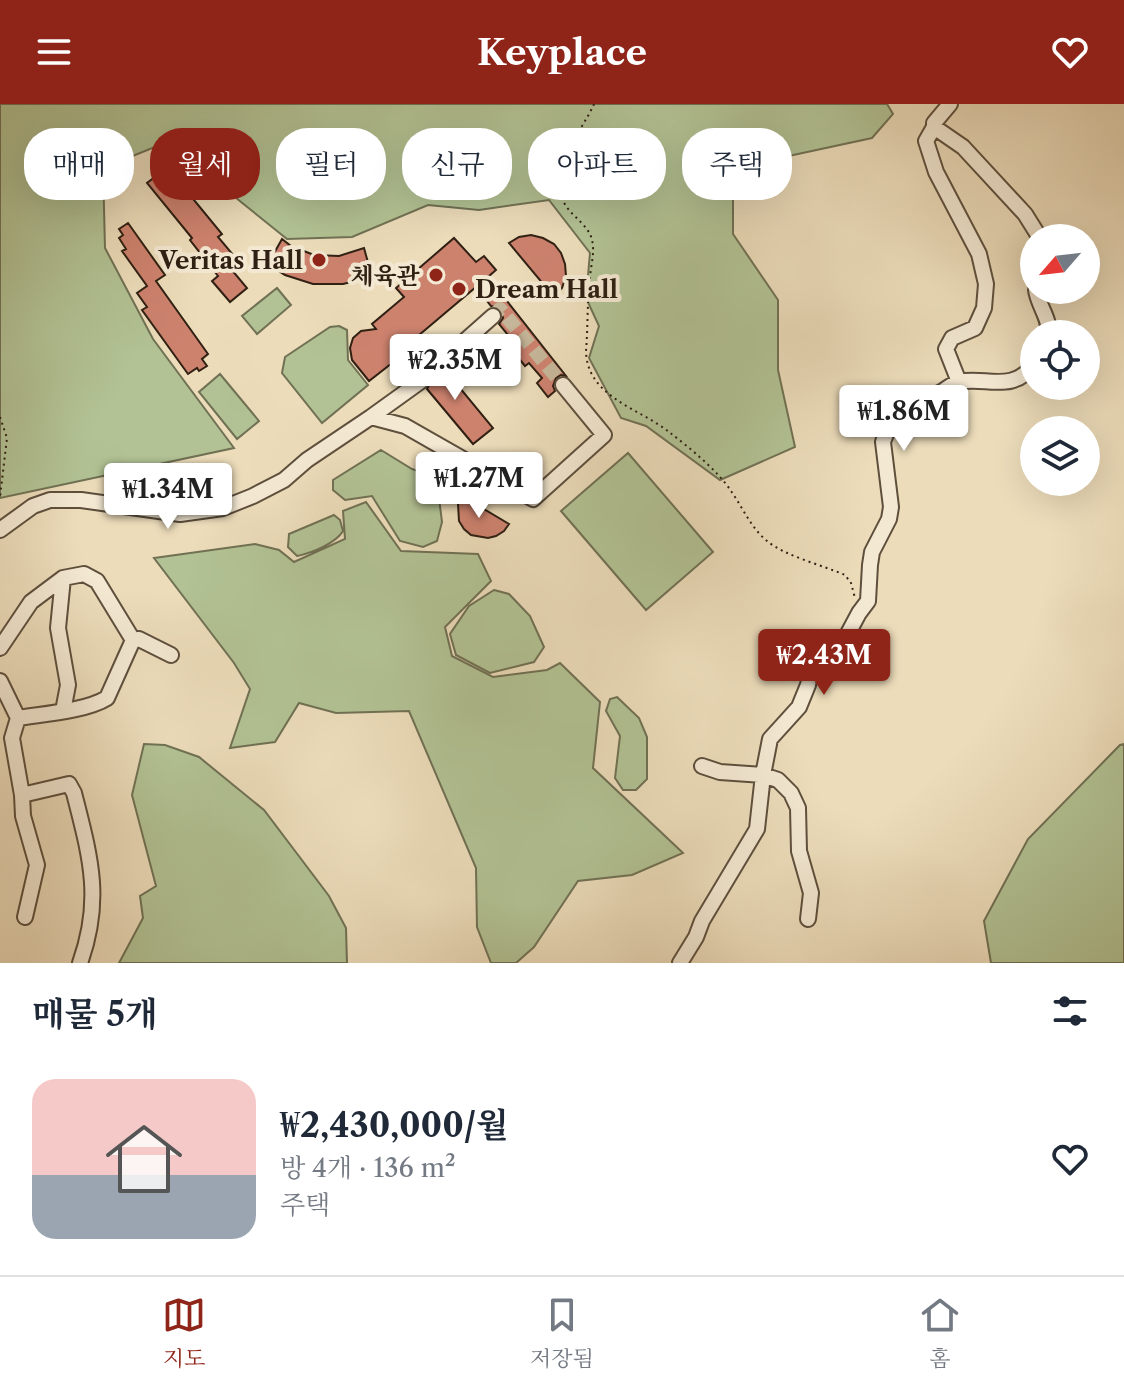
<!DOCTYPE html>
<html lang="ko">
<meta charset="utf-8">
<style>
:root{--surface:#fff;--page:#f6f6f7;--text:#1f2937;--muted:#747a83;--line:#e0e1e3;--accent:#8f2418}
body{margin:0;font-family:"Libre Caslon Text","Noto Serif KR",serif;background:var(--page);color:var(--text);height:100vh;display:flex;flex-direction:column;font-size:30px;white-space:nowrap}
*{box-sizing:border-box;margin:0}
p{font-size:26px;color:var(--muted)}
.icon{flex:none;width:44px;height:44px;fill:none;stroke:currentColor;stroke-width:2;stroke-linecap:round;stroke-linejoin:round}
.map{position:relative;height:859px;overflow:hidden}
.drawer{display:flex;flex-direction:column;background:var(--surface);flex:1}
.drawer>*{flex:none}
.guide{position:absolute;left:24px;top:24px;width:1076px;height:72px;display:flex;gap:16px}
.needle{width:52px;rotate:242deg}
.buttons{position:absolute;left:1020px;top:120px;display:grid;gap:16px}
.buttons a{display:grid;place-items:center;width:80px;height:80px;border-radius:50%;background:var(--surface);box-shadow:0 8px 32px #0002;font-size:40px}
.price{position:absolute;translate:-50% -68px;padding:0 18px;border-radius:8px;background:#fff;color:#222;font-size:26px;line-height:52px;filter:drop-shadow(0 2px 4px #0008)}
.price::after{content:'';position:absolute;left:50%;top:48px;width:24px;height:18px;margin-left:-12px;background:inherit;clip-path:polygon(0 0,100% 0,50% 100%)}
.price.active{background:var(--accent);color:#fff}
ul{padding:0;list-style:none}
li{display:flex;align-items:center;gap:24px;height:200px;padding:0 32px}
li span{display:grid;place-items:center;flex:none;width:224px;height:160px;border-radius:24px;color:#555}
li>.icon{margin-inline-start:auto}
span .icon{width:96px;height:96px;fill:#fffc;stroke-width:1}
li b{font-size:34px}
h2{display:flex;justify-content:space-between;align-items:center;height:96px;padding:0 32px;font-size:34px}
.tag{padding:0 28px;border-radius:32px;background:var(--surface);box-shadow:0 8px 32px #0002;font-size:28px;line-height:72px}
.tag.active{background:var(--accent);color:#fff}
header{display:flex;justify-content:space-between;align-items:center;height:104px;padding:0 32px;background:var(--accent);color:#fff;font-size:36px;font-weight:700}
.menu{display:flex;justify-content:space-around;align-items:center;height:112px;border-top:2px solid var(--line);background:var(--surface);font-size:22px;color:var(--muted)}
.menu a{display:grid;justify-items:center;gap:4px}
.menu .active{color:var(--accent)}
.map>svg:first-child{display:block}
</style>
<header><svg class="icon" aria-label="menu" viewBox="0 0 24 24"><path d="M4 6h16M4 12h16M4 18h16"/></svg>Keyplace<svg class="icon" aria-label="heart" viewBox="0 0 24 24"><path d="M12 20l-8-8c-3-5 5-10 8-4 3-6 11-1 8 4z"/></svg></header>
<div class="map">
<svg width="1124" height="859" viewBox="0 0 1124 859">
<rect width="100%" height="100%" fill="#ecdcba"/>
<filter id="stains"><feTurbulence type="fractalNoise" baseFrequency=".0025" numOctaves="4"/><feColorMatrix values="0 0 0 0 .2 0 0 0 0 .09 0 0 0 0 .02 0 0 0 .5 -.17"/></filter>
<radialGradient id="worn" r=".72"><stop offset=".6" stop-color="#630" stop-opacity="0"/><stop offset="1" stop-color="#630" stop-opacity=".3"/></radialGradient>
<path fill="#b2c294" stroke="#707154" stroke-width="2" d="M0,0H887L893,10L872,34L733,64V130L778,196V266L795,343L720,376L646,322L621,314L589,254L599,222L586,194L590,149L549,96L479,106L428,101L352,133L287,135L200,65L162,40L103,64L105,144L153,235L234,344L0,394Z
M277,184L291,201L257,230L242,212Z
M339,222L347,226L348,256L368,281L322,319L282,269L285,253L330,223Z
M220,270L259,317L237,335L199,288Z
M381,346L412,365L430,371L437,378L442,418L437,437L423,443L400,437L372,392L345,396L333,386V376Z
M628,349L713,448L646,506L561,407Z
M366,398L401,447L478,450L491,477L445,523L452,552L493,573L547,566L560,559L600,598L593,664L683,749L632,771L578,777L534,843L516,859H491L477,823L476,764L409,607L336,609L299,599L275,638L230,644L250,585L234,559L154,454L255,440L279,446L294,458L345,435L343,407Z
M334,411L340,416L343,427C336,439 312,449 297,452L288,443L289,430Z
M494,486L509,490L530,512L544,543L534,558L490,569L456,551L450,530L469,502Z
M617,593L639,614L647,633V675L636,686H623L615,674L620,632L606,607L610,595Z
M144,640L165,641L199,653L264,706L329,792L346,824L347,859H119L143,814L140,792L156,782L132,691Z
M1124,640V859H991L984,817L1028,735L1120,641Z"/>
<path fill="#cd826e" stroke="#2f2013" stroke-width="2" d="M171,68L222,130L218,133L234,152L226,159L247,184L230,198L212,177L218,172L190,136L192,134L147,79L160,69L164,73Z
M128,119L165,171L156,177L208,250L202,255L207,262L199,267L197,264L188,270L142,206L147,203L137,189L147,182L122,147L126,145L119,134L123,131L119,125Z
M531,131L543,134L554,140L561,149L565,160L566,172L562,184L554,193L509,139L519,133Z
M454,134L476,158L484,152L496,166L488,173L566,272L561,271L556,274L553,282L555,287L548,293L537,279L542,274L529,259L525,262L507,240L512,236L499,220L503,214L501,206L497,203L491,202L476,183L393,253L396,256L369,277L352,256L350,244L353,234L361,227L376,225L372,220L404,193L396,184Z
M282,135L291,142L314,151L339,152L364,144L372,173L343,180H313L285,171L268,160Z
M432,249L433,251L430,260L432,265L438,269L446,267L493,324L473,340L427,285L431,277L429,271L421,267L415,269L412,266Z
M462,392L509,420L504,427L496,432L488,434L471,431L464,425L459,417L458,400Z"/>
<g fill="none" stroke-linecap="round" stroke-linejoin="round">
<path stroke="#c6b699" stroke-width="14" stroke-dasharray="14 7" stroke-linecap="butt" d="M493,212L500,205L563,281
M421,277L440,259"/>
<g stroke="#5e4f3d" stroke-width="18">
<path id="minor" d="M950,0L934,19V23L963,43L1025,110L1040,134
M934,23L926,37L936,68L979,150L986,180L984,204L975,224L952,234L946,245L959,278
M1036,186C1038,202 1051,215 1048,230
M440,259L493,212
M371,313L421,277
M0,426L33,402L50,396H81L180,410L223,404L253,392L284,376L307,356L371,313L405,322L533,395L604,331L563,281
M63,474L58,524L68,581L63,607
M133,536L139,535L171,551
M0,544L31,498L63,474L84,470L97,477L133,536L107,594C86,607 43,610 18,614
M0,577L18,614L12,634L22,691L23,712L37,761L25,813
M702,662L720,668L763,671L778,676L791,689L798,704L799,747L811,789L808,815
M22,691L69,680L74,689C90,752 103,795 80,859
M680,859L696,833L702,817L757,725L763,671L770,635L799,603L808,581L812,560L823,549L844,537L859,509L868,497L870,461L872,448L889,415L891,403L883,338C890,312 921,298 943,287C947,284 954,279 959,278C985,272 1013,290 1034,260"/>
</g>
<path stroke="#2f2013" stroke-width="2" stroke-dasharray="2 4" stroke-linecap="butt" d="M594,0C581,30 544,67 566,102C574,114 589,122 592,136C595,148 591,161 590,173C587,198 588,223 586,247C587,293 639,304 669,328C690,344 717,366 731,387C743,404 751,424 767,437C785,452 822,461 845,471L851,479L855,494
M0,313L7,334L0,393"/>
<use href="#minor" stroke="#f3e8d2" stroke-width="14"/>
</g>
<g fill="#8f2418" stroke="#f3e8d2" stroke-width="3">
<circle cx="319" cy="156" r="8"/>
<circle cx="436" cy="171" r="8"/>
<circle cx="459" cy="185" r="8"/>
</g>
<g text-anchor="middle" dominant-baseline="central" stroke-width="8" stroke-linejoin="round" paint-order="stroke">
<g font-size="24" font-weight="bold" fill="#2f2013" stroke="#f3e8d2" text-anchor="end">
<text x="303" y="156">Veritas Hall</text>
<text x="420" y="171">체육관</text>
<text x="475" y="185" text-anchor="start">Dream Hall</text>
</g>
</g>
<rect width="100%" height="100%" filter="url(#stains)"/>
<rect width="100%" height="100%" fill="url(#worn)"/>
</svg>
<div class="buttons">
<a><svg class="needle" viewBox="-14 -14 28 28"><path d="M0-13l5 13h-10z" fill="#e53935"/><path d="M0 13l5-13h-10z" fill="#747a83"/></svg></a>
<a><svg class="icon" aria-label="locate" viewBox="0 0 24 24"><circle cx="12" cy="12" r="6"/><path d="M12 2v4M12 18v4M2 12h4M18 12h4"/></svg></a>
<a><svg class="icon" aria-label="layers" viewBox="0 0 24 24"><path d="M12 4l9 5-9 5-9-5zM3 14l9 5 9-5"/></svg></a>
</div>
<b class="price" style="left:455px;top:298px">₩2.35M</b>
<b class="price" style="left:904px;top:349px">₩1.86M</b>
<b class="price" style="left:479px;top:416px">₩1.27M</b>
<b class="price" style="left:168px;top:427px">₩1.34M</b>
<b class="price active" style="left:824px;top:593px">₩2.43M</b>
<div class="guide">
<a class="tag">매매</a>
<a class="tag active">월세</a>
<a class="tag">필터</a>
<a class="tag">신규</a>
<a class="tag">아파트</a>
<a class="tag">주택</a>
</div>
</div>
<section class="drawer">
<h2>매물 5개<svg class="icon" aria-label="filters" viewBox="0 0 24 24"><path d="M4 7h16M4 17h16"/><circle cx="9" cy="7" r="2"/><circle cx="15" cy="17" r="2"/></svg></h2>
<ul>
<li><span style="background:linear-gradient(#f6c9c9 60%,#9aa5b1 0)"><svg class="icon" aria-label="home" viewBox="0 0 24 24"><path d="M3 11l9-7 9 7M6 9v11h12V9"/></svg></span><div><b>₩2,430,000/월</b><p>방 4개 · 136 m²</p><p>주택</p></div><svg class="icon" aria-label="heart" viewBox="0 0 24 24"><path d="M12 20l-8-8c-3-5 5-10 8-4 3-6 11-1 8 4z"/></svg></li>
</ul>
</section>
<nav class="menu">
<a class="active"><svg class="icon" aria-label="map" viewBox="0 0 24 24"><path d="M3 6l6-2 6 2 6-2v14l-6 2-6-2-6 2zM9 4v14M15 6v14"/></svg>지도</a>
<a><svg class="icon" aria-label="saved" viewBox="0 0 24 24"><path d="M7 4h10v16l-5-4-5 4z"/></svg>저장됨</a>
<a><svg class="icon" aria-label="home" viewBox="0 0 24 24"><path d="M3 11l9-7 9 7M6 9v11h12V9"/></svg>홈</a>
</nav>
